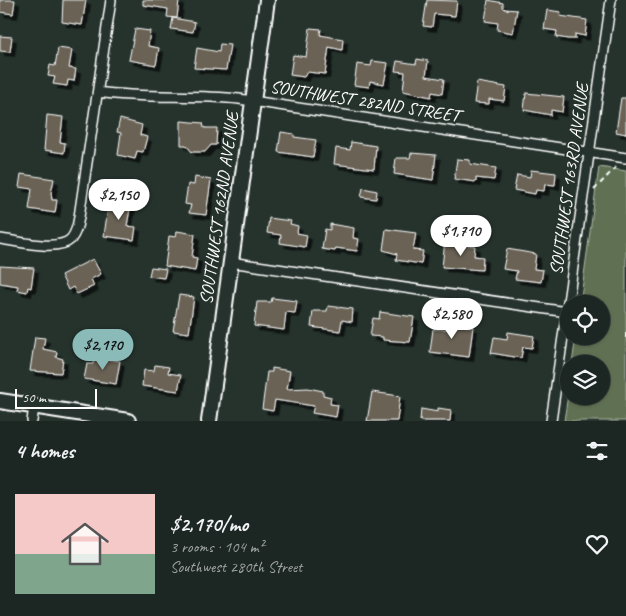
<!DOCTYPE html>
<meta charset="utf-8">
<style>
:root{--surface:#1c2622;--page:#29322f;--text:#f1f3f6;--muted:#a0a5a5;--line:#3a4340;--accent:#8bbbb9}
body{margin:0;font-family:Caveat,sans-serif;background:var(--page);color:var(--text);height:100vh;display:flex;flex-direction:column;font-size:19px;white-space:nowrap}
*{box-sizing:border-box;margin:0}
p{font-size:16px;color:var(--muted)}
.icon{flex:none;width:28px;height:28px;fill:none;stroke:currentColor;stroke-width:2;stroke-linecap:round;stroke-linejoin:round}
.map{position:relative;height:421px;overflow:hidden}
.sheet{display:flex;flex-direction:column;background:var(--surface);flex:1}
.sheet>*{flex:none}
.fabs{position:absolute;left:560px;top:295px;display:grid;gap:10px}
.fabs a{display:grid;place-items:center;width:50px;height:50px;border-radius:50%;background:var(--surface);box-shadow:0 1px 4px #0004,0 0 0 1px var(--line);font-size:25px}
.scale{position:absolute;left:15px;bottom:12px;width:82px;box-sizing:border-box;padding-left:5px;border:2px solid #fff;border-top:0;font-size:14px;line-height:18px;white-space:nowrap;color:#fff;-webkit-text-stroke:4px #26332d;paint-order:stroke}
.price{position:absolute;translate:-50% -42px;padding:0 11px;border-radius:18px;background:#fff;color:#222;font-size:16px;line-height:32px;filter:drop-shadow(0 1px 2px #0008)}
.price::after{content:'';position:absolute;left:50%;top:30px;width:15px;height:11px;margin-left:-8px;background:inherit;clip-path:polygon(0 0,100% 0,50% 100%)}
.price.current{background:var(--accent);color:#111}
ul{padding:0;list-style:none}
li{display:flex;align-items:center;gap:15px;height:125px;padding:0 15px}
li+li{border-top:1px solid var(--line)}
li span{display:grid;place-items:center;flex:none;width:140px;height:100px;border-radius:0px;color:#555}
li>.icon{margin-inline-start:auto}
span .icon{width:60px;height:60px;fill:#fffc;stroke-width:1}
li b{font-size:21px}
h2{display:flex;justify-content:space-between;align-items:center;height:60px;padding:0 15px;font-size:21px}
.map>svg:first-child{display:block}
</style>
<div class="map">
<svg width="626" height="421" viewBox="0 0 626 421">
<defs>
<filter id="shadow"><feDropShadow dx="4.5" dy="4.5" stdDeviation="0" flood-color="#0009"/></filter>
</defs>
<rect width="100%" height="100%" fill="#26332d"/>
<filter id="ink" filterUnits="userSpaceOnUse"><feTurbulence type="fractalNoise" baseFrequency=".02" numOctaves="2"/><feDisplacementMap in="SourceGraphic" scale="10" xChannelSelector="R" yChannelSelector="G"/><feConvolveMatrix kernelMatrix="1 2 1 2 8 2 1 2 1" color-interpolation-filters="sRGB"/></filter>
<g filter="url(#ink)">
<path fill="#607153" stroke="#b0b8a9" d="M599,167L626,171V421H564L569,388V396H601V364H572L576,336H601V304H580Z"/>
<path fill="#6b6254" stroke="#fff" filter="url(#shadow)" d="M0,0H15L13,14L0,12Z
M63,0H86L82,25L62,22Z
M143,0H179L177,18L167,17L168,9L143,5Z
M427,0L457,1L455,16L434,14L432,27L423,26Z
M488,0L503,3V7L505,9L517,10L513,33L497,30L498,23L485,21Z
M547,10L561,12L560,16L587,20L585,36L575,34V39H568L556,37L557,31L544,29Z
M173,18L195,22L193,32L171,29Z
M310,28L321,29L320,35L343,39L342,50L329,47L325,74L307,72L304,77L290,75L293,55L306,57Z
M135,29L150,31L148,46L159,48L156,65L129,60Z
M0,36L12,37L10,52L0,51Z
M220,44L230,45L226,70L194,68L197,48L219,52Z
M58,48L72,50L69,68L76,69L74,81L68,80L67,86L53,84L55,77L48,76L50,65L55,66Z
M417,59L428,61L426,76L444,79L442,94L432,92L431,97L403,91L405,72L395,71L397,61L416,64Z
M372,61L388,63L384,84L370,81L369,87L354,85L357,64L371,66Z
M477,82L506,87L504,101L489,99V104L474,103Z
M526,93L564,97L562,112L551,110V115L524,110Z
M621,98H626V134L616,132Z
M47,115L63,117L60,142L65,143L64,153L44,150Z
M120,119L142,125L140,135L147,137L143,152L137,151L135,159L118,155L121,133L117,132Z
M181,121L203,123L204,128H217L216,145H211L205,152H192L186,145H181Z
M281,132L294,134V137L316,140L313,157L278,152Z
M351,142L376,146L374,169L334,164L336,148L350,150Z
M411,153L436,155L433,180L394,174L396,158H410Z
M457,159L470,160V164L496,168L494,180L476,178V182L454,179Z
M531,170L556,173L555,185L545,184L544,191L536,190L535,194L514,190L517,175L530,177Z
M21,174L54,179L51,193L52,200H57L55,213L29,209L32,189L19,187Z
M195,177L211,180L206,215L189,213L191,205L185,204L188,184L194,185Z
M363,188L377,191L376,199L361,197Z
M109,200L131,203L127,226L136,227L134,240L104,236Z
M269,218L291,221L290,224L298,226L297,233L307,235L305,247L280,243L281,235L267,233Z
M330,224L354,228L353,238L359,239L357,251L336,248L335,251L322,249L325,229L330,230Z
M386,229L416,233L413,250L423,251L421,264L396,260L397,254L383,250Z
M177,231L195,234L192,257L197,258L195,271L165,266L169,236L176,237Z
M445,241L475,246L474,256L483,257L482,270L442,267Z
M507,249L536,254L534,269L543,270L541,282L515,279L517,271L503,269Z
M93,259L101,274L91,279L94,286L77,294L73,287L68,290L61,275Z
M0,266L34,268L31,288L28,287L27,292L17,290L18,286L0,283Z
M151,267L166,269L164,278L149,276Z
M179,295L194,297L189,333L173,331Z
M272,298L297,301L295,313L286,312L284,330L254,326L257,302H271Z
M328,306L353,309L352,322L342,320L340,331L311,327L313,311H327Z
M380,312L414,317L410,342L383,340V337L370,336L373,318L379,319Z
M448,323L473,327L469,357L430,352L433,329H447Z
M508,332L534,336L532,348L523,347L521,358L491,353L494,337L507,339Z
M35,337L45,338L43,349L57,352L56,357L63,359L61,373L30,371Z
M94,357L120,361L116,384L84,379L87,364H93Z
M155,365L169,367L168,373L181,375L178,391L142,386L144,370L154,371Z
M272,368L290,371L287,389L308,388L323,391V395L331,397L330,404L338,405L336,417L312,413L314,406L275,400L273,411L262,409L267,372H272Z
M372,392L400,396L397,421H367Z
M438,408L451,410L450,421H420L421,409L438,412Z"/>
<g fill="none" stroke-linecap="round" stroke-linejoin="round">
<g stroke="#fff" stroke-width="12">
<path id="street" d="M98,92C145,99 192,94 239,99L626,158
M0,239C17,241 58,252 71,239C76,233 78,224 79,217L111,0
M230,262L567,312
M32,421L34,407
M551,421L611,0"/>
</g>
<g stroke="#fff" stroke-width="18">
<path id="secondary" d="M0,401L128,421
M209,421L267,0"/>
</g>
<path stroke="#fff" stroke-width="2" stroke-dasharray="5 4" stroke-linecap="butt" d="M594,190L616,167
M626,333V340"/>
<use href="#street" stroke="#26332d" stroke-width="9"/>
<use href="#secondary" stroke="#26332d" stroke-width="14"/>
</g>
</g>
<g text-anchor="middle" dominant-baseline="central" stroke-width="4" stroke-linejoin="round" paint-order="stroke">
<g font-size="18" fill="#fff" stroke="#26332d">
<text transform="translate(365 101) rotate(9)">SOUTHWEST 282ND STREET</text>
<text transform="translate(569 179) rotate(-82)">SOUTHWEST 163RD AVENUE</text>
<text transform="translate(219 208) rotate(-82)">SOUTHWEST 162ND AVENUE</text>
</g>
</g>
</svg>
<div class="fabs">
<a><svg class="icon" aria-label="locate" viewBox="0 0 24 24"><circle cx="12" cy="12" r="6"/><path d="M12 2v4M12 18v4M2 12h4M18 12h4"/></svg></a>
<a><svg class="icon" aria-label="layers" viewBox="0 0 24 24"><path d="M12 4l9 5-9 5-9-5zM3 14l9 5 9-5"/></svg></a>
</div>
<div class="scale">50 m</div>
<b class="price" style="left:119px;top:221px">$2,150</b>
<b class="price" style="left:461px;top:257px">$1,710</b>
<b class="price" style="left:452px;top:340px">$2,580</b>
<b class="price current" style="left:103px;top:371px">$2,170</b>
</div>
<section class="sheet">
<h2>4 homes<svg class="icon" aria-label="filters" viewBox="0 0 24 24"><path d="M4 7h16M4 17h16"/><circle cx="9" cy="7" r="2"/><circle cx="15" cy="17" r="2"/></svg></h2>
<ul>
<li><span style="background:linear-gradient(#f6c9c9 60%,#7fa58c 0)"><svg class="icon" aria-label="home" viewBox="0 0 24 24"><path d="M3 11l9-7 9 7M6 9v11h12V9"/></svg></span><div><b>$2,170/mo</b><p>3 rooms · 104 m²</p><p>Southwest 280th Street</p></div><svg class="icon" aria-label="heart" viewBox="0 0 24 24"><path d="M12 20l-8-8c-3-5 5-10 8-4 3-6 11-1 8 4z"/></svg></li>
</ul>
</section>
